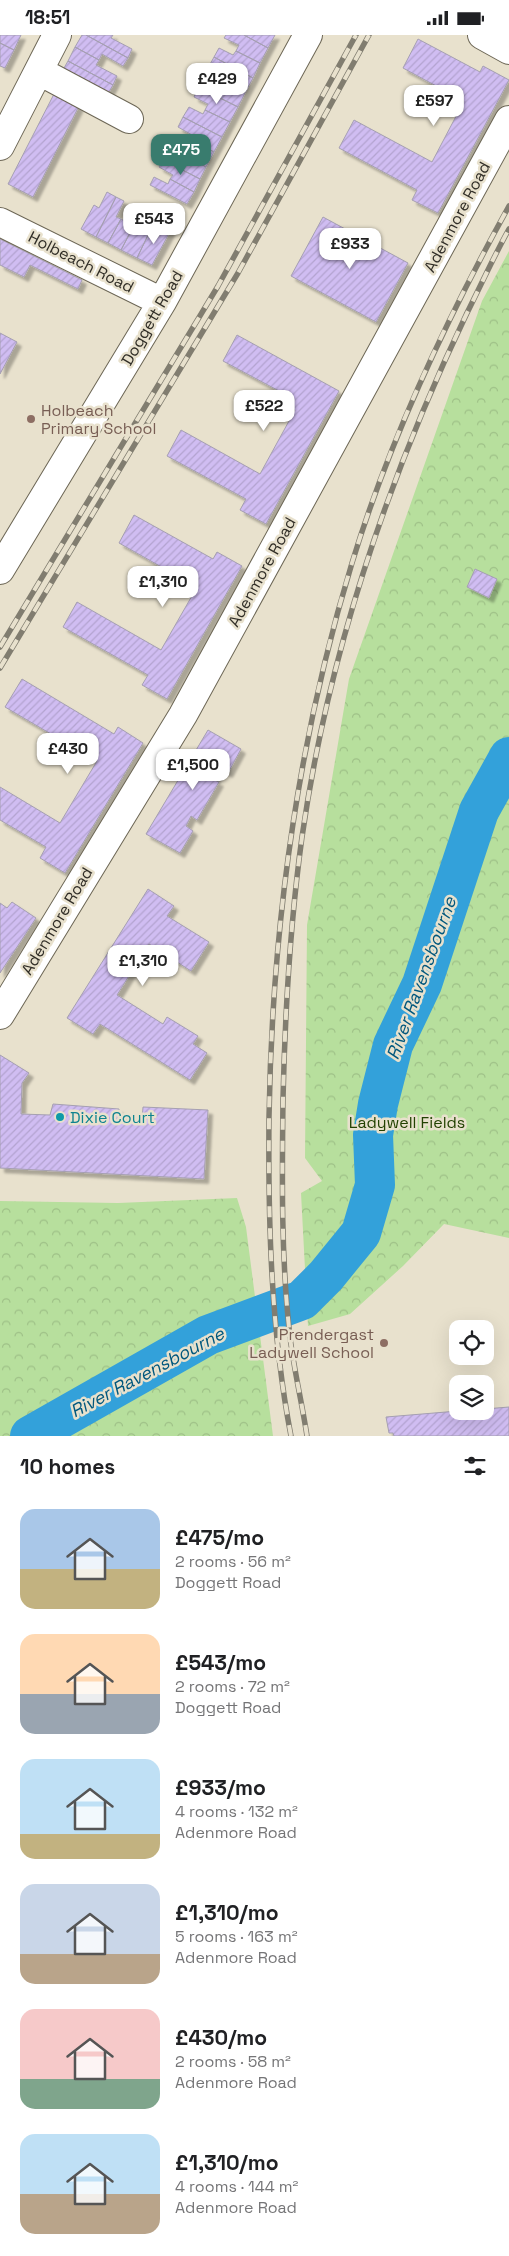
<!DOCTYPE html>
<meta charset="utf-8">
<style>
:root{--surface:#fff;--page:#f2f2f2;--text:#202124;--muted:#757577;--accent:#397c6e}
body{margin:0;font-family:"Space Grotesk",sans-serif;background:var(--page);color:var(--text);height:100vh;display:flex;flex-direction:column;font-size:19px;white-space:nowrap}
*{box-sizing:border-box;margin:0}
p{font-size:16px;color:var(--muted)}
.icon{flex:none;width:28px;height:28px;fill:none;stroke:currentColor;stroke-width:2;stroke-linecap:round;stroke-linejoin:round}
.map{position:relative;height:1401px;overflow:hidden}
.side{display:flex;flex-direction:column;background:var(--surface);flex:1}
.side>*{flex:none}
.tools{position:absolute;left:449px;top:1285px;display:grid;gap:10px}
.tools a{display:grid;place-items:center;width:45px;height:45px;border-radius:10px;background:var(--surface);box-shadow:0 5px 20px #0002;font-size:25px}
.price{position:absolute;translate:-50% -42px;padding:0 11px;border-radius:10px;background:#fff;color:#222;font-size:16px;line-height:32px;filter:drop-shadow(0 1px 2px #0008)}
.price::after{content:'';position:absolute;left:50%;top:30px;width:15px;height:11px;margin-left:-8px;background:inherit;clip-path:polygon(0 0,100% 0,50% 100%)}
.price.current{background:var(--accent);color:#fff}
ul{padding:0;list-style:none}
li{display:flex;align-items:center;gap:15px;height:125px;padding:0 20px}
li span{display:grid;place-items:center;flex:none;width:140px;height:100px;border-radius:15px;color:#555}
li>.icon{margin-inline-start:auto}
span .icon{width:60px;height:60px;fill:#fffc;stroke-width:1}
li b{font-size:21px}
h2{display:flex;justify-content:space-between;align-items:center;height:60px;padding:0 20px;font-size:21px}
.status{display:flex;justify-content:space-between;align-items:center;height:35px;padding:0 25px;background:var(--surface);direction:ltr}
.status svg{height:14px;fill:currentColor}
.map>svg:first-child{display:block}
</style>
<div class="status"><b>18:51</b><svg viewBox="0 0 49 12"><path d="M0 12V9h3v3zM5 12V6h3v6zM10 12V3h3v9zM15 12V0h3v12zM26 1h20v11H26zM47 4h2v5h-2z"/></svg></div>
<div class="map">
<svg width="509" height="1401" viewBox="0 0 509 1401">
<defs>
<pattern id="park-crowns" width="20" height="18" patternUnits="userSpaceOnUse" patternTransform="scale(1.25)"><rect width="20" height="18" fill="#b7df9d"/><path d="M2 6a3 3 0 1 1 6 0M12 15a3 3 0 1 1 6 0" fill="none" stroke="#9ec087"/></pattern>
<pattern id="building-hatch" width="6" height="6" patternUnits="userSpaceOnUse" patternTransform="scale(1.25)"><rect width="6" height="6" fill="#d0bdf2"/><path d="M-1 1l2-2M0 6l6-6M5 7l2-2" fill="none" stroke="#b3a3d0"/></pattern>
<filter id="shadow"><feDropShadow dx="4.5" dy="4.5" stdDeviation="1" flood-color="#0004"/></filter>
</defs>
<rect width="100%" height="100%" fill="#e8e1cd"/>
<path fill="url(#park-crowns)" d="M509,216V1203L444,1189L403,1231L350,1279L308,1291L301,1158L322,1146L305,1123L307,890L349,644L482,266Z
M237,1163L246,1192L273,1401H0V1166L118,1168Z"/>
<g fill="none" stroke-linecap="round" stroke-linejoin="round">
<path stroke="#33a1da" stroke-width="40" d="M30,1401L208,1300L302,1265L326,1241L361,1198L375,1150L373,1100L378,1069L393,1010L422,949L479,776L509,722"/>
</g>
<path fill="url(#building-hatch)" stroke="#a59fb1" filter="url(#shadow)" d="M0,0H21L14,15L0,8Z
M82,0H86L128,23L123,31L102,19L99,25L75,12Z
M86,0H113L111,3L132,14L128,23Z
M226,0H244L268,13L260,28L236,16L239,10L224,3Z
M244,0H275L268,13Z
M418,4L480,37L483,31L509,45L438,178L412,165L417,155L339,113L354,85L432,127L464,66L403,33Z
M0,8L14,15L5,33L0,31Z
M75,12L99,25L96,30L117,41L113,50L68,26Z
M219,13L233,20L236,16L260,28L253,43L214,22Z
M214,22L253,43L245,58L220,45L222,40L208,33Z
M68,26L113,50L108,59L60,40Z
M204,42L218,49L220,45L245,58L238,72L198,52Z
M198,52L238,72L230,87L205,75L208,69L194,62Z
M54,59L79,71L33,162L8,149Z
M189,72L203,79L205,75L230,87L222,102L183,82Z
M183,82L222,102L214,117L190,104L192,100L178,92Z
M173,102L187,110L190,104L214,117L206,132L168,111Z
M166,117L181,124L183,119L206,132L200,144L163,125Z
M163,125L200,144L194,157L170,144L173,140L159,132Z
M154,142L168,149L170,144L194,157L187,169L150,150Z
M107,157L116,162L96,202L81,194L94,170L99,173Z
M116,162L124,166L116,182L121,184L108,208L96,202Z
M133,171L142,175L121,215L108,208L121,184L125,186Z
M142,175L150,180L142,195L149,198L137,223L121,215Z
M323,182L408,228L376,287L291,241Z
M166,187L173,191L152,230L137,223L149,198L158,202Z
M0,204L82,245L78,254L30,230L24,242L0,230Z
M0,298L17,307L0,339Z
M237,300L339,356L266,489L240,475L246,464L167,421L181,395L260,439L295,375L276,365L281,357L223,326Z
M134,480L213,524L217,517L242,531L167,664L142,650L148,640L63,592L77,567L161,615L197,552L119,508Z
M475,534L497,544L489,563L467,552Z
M22,644L114,699L118,692L143,708L65,838L40,823L46,812L0,785V752L60,788L97,726L5,672Z
M208,695L241,714L228,738L221,734L214,745L219,747L197,785L191,781L186,791L193,796L180,818L146,799Z
M148,854L174,871L167,881L209,907L191,936L149,909L117,960L163,989L167,982L198,1001L193,1009L207,1018L190,1045L100,989L93,999L67,983Z
M12,867L36,883L0,938V868L7,873Z
M0,1020L29,1038L22,1048L21,1079L50,1080L53,1069L119,1074V1084L142,1085L143,1072L208,1075L204,1144L0,1133Z
M509,1372V1401H394L393,1398H389L386,1382L458,1376H485V1374Z"/>
<g fill="none" stroke-linecap="round" stroke-linejoin="round">
<g stroke="#6c6655" stroke-width="30">
<path id="minor" d="M482,0L509,15
M39,36L129,84
M0,111L57,0
M0,187L162,267
M0,535L162,267L308,0
M0,980L183,680L509,85"/>
</g>
<use href="#minor" stroke="#fff" stroke-width="28"/>
<g stroke="#817d70" stroke-width="5.5">
<path id="rail" d="M0,612L218,251L356,0
M0,633L238,238L369,0
M291,1401C271,1297 268,1188 269,1082C272,894 297,708 352,528C390,403 446,285 509,171
M307,1401C302,1368 294,1335 290,1302C281,1223 282,1144 283,1064C285,977 290,889 302,802C328,620 388,443 467,278C481,250 494,221 509,194"/>
</g>
<use href="#rail" stroke="#e8e1cd" stroke-width="4" stroke-dasharray="11" stroke-linecap="butt"/>
</g>
<g fill="#8d6e63" stroke="#e8e1cd" stroke-width="2">
<circle cx="31" cy="384" r="5"/>
<circle cx="384" cy="1308" r="5"/>
</g>
<circle fill="#0f9aa8" stroke="#e8e1cd" stroke-width="2" cx="60" cy="1082" r="5"/>
<g text-anchor="middle" dominant-baseline="central" stroke-width="5" stroke-linejoin="round" paint-order="stroke">
<g font-size="16" fill="#312e27" stroke="#e8e1cd">
<text transform="translate(457 182) rotate(-62)">Adenmore Road</text>
<text transform="translate(81 227) rotate(27)">Holbeach Road</text>
<text transform="translate(152 283) rotate(-60)">Doggett Road</text>
<text transform="translate(262 537) rotate(-61)">Adenmore Road</text>
<text transform="translate(57 886) rotate(-59)">Adenmore Road</text>
</g>
<g font-size="16" fill="#785e54" stroke="#e8e1cd" text-anchor="start">
<text x="41" y="375">Holbeach<tspan x="41" dy="18">Primary School</tspan></text>
<text x="374" y="1299" text-anchor="end">Prendergast<tspan x="374" dy="18">Ladywell School</tspan></text>
</g>
<g font-size="16" fill="#0d838f" stroke="#e8e1cd" text-anchor="start">
<text x="70" y="1082">Dixie Court</text>
</g>
<g font-size="16" fill="#224202" stroke="#e8e1cd">
<text x="407" y="1087">Ladywell Fields</text>
</g>
<g font-size="18" font-style="italic" fill="#00577d" stroke="#e8e1cd">
<text transform="translate(421 943) rotate(-70)">River Ravensbourne</text>
<text transform="translate(147 1337) rotate(-28)">River Ravensbourne</text>
</g>
</g>
</svg>
<div class="tools">
<a><svg class="icon" aria-label="locate" viewBox="0 0 24 24"><circle cx="12" cy="12" r="6"/><path d="M12 2v4M12 18v4M2 12h4M18 12h4"/></svg></a>
<a><svg class="icon" aria-label="layers" viewBox="0 0 24 24"><path d="M12 4l9 5-9 5-9-5zM3 14l9 5 9-5"/></svg></a>
</div>
<b class="price" style="left:217px;top:70px">£429</b>
<b class="price" style="left:434px;top:92px">£597</b>
<b class="price current" style="left:181px;top:141px">£475</b>
<b class="price" style="left:154px;top:210px">£543</b>
<b class="price" style="left:350px;top:235px">£933</b>
<b class="price" style="left:264px;top:397px">£522</b>
<b class="price" style="left:163px;top:573px">£1,310</b>
<b class="price" style="left:68px;top:740px">£430</b>
<b class="price" style="left:193px;top:756px">£1,500</b>
<b class="price" style="left:143px;top:952px">£1,310</b>
</div>
<section class="side">
<h2>10 homes<svg class="icon" aria-label="filters" viewBox="0 0 24 24"><path d="M4 7h16M4 17h16"/><circle cx="9" cy="7" r="2"/><circle cx="15" cy="17" r="2"/></svg></h2>
<ul>
<li><span style="background:linear-gradient(#a9c7e8 60%,#c2b280 0)"><svg class="icon" aria-label="home" viewBox="0 0 24 24"><path d="M3 11l9-7 9 7M6 9v11h12V9"/></svg></span><div><b>£475/mo</b><p>2 rooms · 56 m²</p><p>Doggett Road</p></div></li>
<li><span style="background:linear-gradient(#ffd9b3 60%,#9aa5b1 0)"><svg class="icon" aria-label="home" viewBox="0 0 24 24"><path d="M3 11l9-7 9 7M6 9v11h12V9"/></svg></span><div><b>£543/mo</b><p>2 rooms · 72 m²</p><p>Doggett Road</p></div></li>
<li><span style="background:linear-gradient(#bfe0f5 75%,#c2b280 0)"><svg class="icon" aria-label="home" viewBox="0 0 24 24"><path d="M3 11l9-7 9 7M6 9v11h12V9"/></svg></span><div><b>£933/mo</b><p>4 rooms · 132 m²</p><p>Adenmore Road</p></div></li>
<li><span style="background:linear-gradient(#c9d6e8 70%,#b9a48a 0)"><svg class="icon" aria-label="home" viewBox="0 0 24 24"><path d="M3 11l9-7 9 7M6 9v11h12V9"/></svg></span><div><b>£1,310/mo</b><p>5 rooms · 163 m²</p><p>Adenmore Road</p></div></li>
<li><span style="background:linear-gradient(#f6c9c9 70%,#7fa58c 0)"><svg class="icon" aria-label="home" viewBox="0 0 24 24"><path d="M3 11l9-7 9 7M6 9v11h12V9"/></svg></span><div><b>£430/mo</b><p>2 rooms · 58 m²</p><p>Adenmore Road</p></div></li>
<li><span style="background:linear-gradient(#bfe0f5 60%,#b9a48a 0)"><svg class="icon" aria-label="home" viewBox="0 0 24 24"><path d="M3 11l9-7 9 7M6 9v11h12V9"/></svg></span><div><b>£1,310/mo</b><p>4 rooms · 144 m²</p><p>Adenmore Road</p></div></li>
</ul>
</section>
